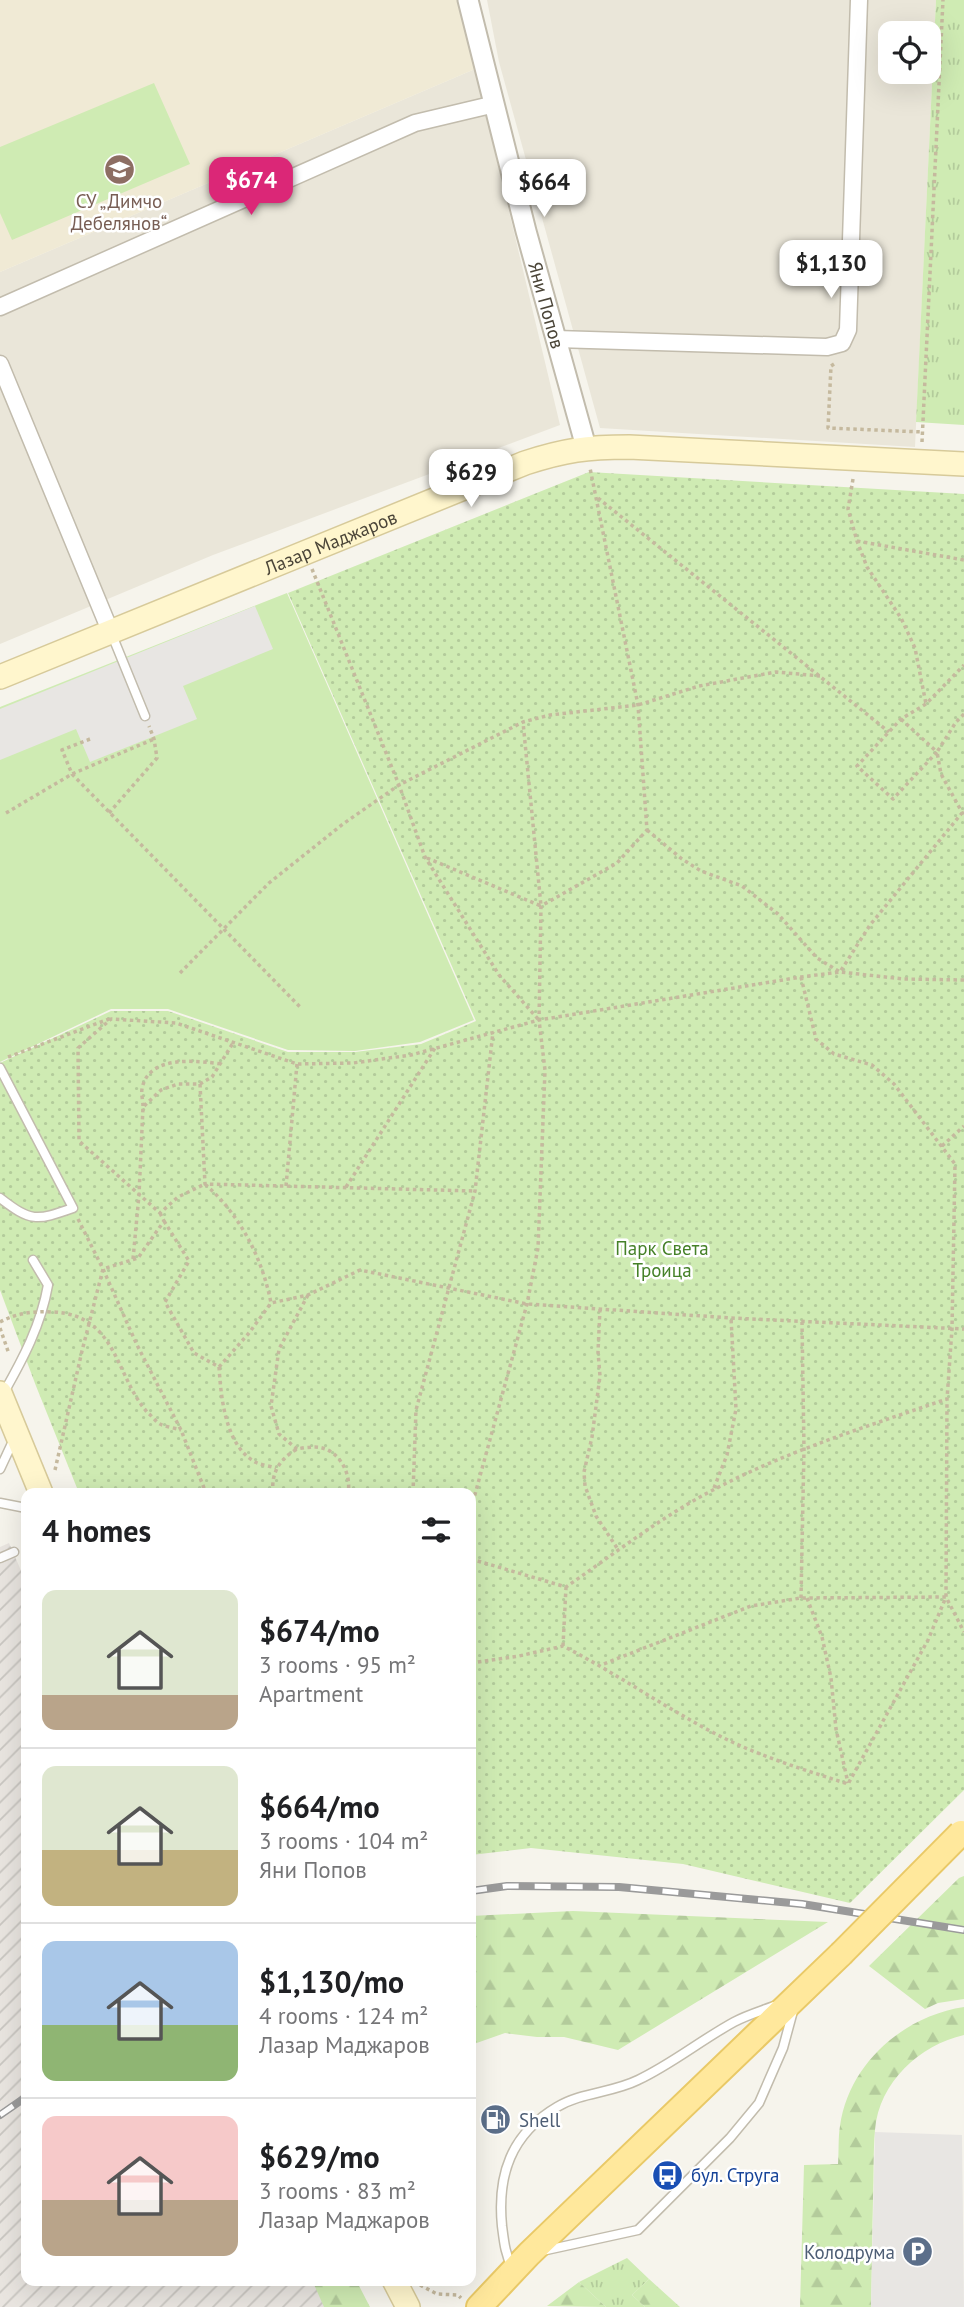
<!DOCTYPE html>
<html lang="en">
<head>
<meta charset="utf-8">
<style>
  :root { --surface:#fff; --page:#f6f6f6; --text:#202124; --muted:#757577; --line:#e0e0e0; --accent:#db2777 }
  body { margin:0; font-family:"PT Sans",sans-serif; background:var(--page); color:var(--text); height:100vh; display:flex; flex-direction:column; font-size:26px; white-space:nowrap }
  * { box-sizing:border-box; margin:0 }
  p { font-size:23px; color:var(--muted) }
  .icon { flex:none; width:38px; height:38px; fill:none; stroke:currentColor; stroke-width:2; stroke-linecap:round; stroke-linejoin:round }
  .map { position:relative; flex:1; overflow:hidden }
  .details { position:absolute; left:21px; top:1488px; width:455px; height:798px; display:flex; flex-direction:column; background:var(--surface); border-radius:14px; box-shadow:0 7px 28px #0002 }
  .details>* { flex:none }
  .tools { position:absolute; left:878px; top:21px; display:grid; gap:14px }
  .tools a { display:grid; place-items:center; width:63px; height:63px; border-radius:14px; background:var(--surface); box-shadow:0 7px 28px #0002; font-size:35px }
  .price { position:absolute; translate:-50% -60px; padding:0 16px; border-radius:14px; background:#fff; color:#222; font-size:23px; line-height:46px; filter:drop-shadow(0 2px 4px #0008) }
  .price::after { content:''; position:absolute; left:50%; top:42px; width:21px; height:16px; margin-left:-10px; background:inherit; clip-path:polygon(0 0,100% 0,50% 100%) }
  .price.selected { background:var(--accent); color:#fff }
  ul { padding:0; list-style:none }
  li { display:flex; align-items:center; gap:21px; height:175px; padding:0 21px }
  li+li { border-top:2px solid var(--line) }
  li span { display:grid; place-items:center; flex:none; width:196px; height:140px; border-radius:14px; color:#555 }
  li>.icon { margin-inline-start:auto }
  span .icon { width:84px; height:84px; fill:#fffc; stroke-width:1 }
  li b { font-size:30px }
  h2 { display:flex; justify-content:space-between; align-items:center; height:84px; padding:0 21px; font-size:30px }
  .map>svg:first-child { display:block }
  .residential { fill:#eae6d9; fill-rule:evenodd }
  .industrial { fill:url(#industrial-furrows) }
  .education { fill:#f0ead5 }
  .grass { fill:url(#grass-tufts) }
  .forest { fill:url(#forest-firs) }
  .park { fill:url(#park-dots) }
  .pitch { fill:#cfebb3 }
  .parking { fill:#e8e6e3 }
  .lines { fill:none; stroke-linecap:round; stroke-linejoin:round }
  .service-casing { stroke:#c2bcad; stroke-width:11 }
  .minor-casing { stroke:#c2bcad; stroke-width:19 }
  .tertiary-casing { stroke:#c2bcad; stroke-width:23 }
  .secondary-casing { stroke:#d7ca9a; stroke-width:26 }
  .primary-casing { stroke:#e9c967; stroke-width:28 }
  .path { stroke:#c5b99e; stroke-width:3.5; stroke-dasharray:3.5 3.5; stroke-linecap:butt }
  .service { stroke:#fff; stroke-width:8 }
  .minor { stroke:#fff; stroke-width:16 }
  .tertiary { stroke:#fff; stroke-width:19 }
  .secondary { stroke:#fff6cd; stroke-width:23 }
  .primary { stroke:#ffe89c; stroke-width:24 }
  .rail-casing { stroke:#9a9a9a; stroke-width:8 }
  .rail { stroke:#fff; stroke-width:5; stroke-dasharray:16; stroke-linecap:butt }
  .primary-bridge-casing { stroke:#e9c967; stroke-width:28; stroke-linecap:butt }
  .path-bridge { stroke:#c5b99e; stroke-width:3.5; stroke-dasharray:3.5 3.5; stroke-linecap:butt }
  .primary-bridge { stroke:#ffe89c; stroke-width:24 }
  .labels { text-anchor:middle; stroke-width:5; stroke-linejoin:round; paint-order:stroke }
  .education-label { font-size:19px; fill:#785e54; stroke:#fff }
  .street-label { font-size:19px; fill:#4b4538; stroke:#fff }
  .park-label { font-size:19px; fill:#458128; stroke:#fff }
  .service-label { font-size:19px; fill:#4e5e75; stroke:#fff; text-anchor:start }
  .transit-label { font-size:19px; fill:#164399; stroke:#fff; text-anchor:start }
</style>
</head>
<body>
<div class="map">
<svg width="964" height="2307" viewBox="0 0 964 2307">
  <defs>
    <pattern id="industrial-furrows" width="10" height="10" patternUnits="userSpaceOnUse" patternTransform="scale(1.75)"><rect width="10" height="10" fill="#e9e5e0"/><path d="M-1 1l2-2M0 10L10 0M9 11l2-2" fill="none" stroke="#c9c6c1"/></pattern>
    <pattern id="grass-tufts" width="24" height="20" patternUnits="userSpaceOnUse" patternTransform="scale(1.75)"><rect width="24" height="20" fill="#cfebb3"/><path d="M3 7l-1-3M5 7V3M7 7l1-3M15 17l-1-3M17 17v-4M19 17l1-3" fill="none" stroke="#b3cb9b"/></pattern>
    <pattern id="forest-firs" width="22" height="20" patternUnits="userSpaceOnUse" patternTransform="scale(1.75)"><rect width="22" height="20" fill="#cfebb3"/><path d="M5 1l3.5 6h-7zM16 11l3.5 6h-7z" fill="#b3cb9b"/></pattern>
    <pattern id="park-dots" width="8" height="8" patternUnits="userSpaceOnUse" patternTransform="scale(1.75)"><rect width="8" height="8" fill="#cfebb3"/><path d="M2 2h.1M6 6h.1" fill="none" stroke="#b3cb9b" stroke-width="1.8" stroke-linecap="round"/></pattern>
  </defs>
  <rect width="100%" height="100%" fill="#f6f4ec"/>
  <path class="residential" d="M487,0H936L915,447L600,428L499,62ZM891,33H929V72H891Z
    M475,69L560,425L213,555L0,644V272Z"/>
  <path class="industrial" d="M9,1543L26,1582V2280H353L366,2307H0V1547Z"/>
  <path class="education" d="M0,0H457L475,69L0,272Z"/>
  <path class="grass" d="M936,0H964V425L916,422Z
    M627,2258L649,2279L632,2295L645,2307H606L579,2282Z"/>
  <path class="forest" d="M964,1876V1999L938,2003L925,2009L869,1966L959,1878Z
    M573,1911L828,1922L618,2050L564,2037H537L505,2033L471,2045V1916Z
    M964,2007V2035C920,2045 879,2082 875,2130C873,2153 874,2177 873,2200C872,2235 872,2271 871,2307H800L804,2165L838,2164C839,2151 838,2138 840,2126C849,2063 904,2016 964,2007Z
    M649,2279L680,2307H645L632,2295Z
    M312,2280H356L370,2307H324Z
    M579,2282L606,2307L547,2306Z"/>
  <path class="park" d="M589,472L964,494V1790L850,1903L683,1864L531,1848L471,1855V1493H79L36,1386L0,1290V1063L111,1011H168L288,1052H355L421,1044L476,1021L288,593Z"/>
  <path class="pitch" d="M154,83L190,164L12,240L0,213V147Z
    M287,593L474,1020L420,1042L355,1051L288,1050L168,1009H111L0,1062V707Z"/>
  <path class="parking" d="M255,606L273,649L183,686L197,719L90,762L76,729L0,760V709Z
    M875,2132L962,2135L964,2307H871Z"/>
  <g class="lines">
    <defs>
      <path id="service" d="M112,635L145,716
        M0,1068L73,1208C36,1221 31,1222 0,1198
        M3,1394C23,1359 41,1325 48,1285L33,1260
        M0,1469L14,1439
        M0,1503L26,1508
        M0,1558L14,1552
        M542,2251L638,2230L730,2138L759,2103L783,2048L793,2011
        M512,2267C505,2254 504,2241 502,2226C497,2175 511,2134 557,2107C582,2092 612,2093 638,2080C672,2064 701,2040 734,2022C747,2015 761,2011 774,2006"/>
      <path id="minor" d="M0,307L415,123L495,104
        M556,339L827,347L842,343L848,330L859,0
        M0,364L111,633"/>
      <g id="tertiary">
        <path id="s1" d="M468,0L526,231L586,447"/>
      </g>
      <g id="secondary">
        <path id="s2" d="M0,677L525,463C565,450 587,447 629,447L964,464"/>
        <path d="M0,1393L41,1493"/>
        <path d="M394,2280L408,2307"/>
      </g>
      <path id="primary" d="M479,2307L529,2254L841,1954"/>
    </defs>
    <use href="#service" class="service-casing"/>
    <use href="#minor" class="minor-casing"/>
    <use href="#tertiary" class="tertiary-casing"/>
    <use href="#secondary" class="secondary-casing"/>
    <use href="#primary" class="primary-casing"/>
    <path class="path" d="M834,364L831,366L828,428L923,432
      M922,442L943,0
      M853,479L848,509L857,541L867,567L901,618L915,648L926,704
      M598,498L889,732
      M857,541L964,560
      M312,569L399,785L425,857L499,975L538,1019
      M964,714L956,722L937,752L941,774L964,816
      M901,719L937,752L893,799L857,766L901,719L926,704L964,665
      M90,739L62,750L72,774L301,1008
      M6,813L72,774L154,739
      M109,813L157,758L154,739L149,726
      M647,830L682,859L701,871L742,886L778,914L817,958L840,972L870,925L962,813
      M427,858L541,906L523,722
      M180,973L269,883L343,824L399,785L523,722L550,715L638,705L699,686L776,672L820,676
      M801,977L816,1039L834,1054L872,1065L894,1084L955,1164L952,1329L947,1399L946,1597L964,1632
      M964,980L904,979L840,972L801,977L539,1020L411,1055L353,1063L297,1064L176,1023L111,1019L78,1048L79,1141L160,1213L178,1197L205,1184C240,1215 262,1257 271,1303L308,1295L360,1270L527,1304L731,1318L964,1329
      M8,1057L109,1019
      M200,1084L205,1184L475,1191
      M143,1106C143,1101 141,1094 142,1089C148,1054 198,1061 222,1064
      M942,1146L964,1126
      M286,1186L297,1064
      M346,1187L435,1048
      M160,1213L164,1221L138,1258L103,1269L137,1345L181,1430L206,1493
      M164,1221L189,1261L165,1302L194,1353L219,1367L249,1333L271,1303
      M133,1259L139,1195L143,1107L161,1090L178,1084H200L212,1077L233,1043
      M308,1295L279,1349L271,1406L279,1434L297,1449C302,1448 309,1447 315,1447C337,1447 352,1472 348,1493
      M600,1309L598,1352L600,1376L592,1437L584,1472L585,1486L596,1516L619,1551
      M0,1328L9,1354
      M219,1367C221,1397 225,1445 255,1462C261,1465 270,1466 276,1468
      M55,1470L82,1351L103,1269L78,1219
      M714,1488L727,1455L736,1409L731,1318
      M273,1493C271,1472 280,1459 297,1449
      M413,1493L416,1410L475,1191L493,1032
      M471,1509L527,1304L538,1248L545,1070L539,1020L541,906L617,863L647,830L638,705L590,468
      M471,1559L566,1587C614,1554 661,1517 713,1490C787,1451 868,1426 947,1399
      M801,1598L804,1449L802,1322
      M807,1598L822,1637L831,1678L836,1729L848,1783
      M563,1646L566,1587
      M471,1663L519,1656L563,1646C614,1672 661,1705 712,1732C755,1755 802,1769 848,1784L928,1640L946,1597L801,1598L751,1606L601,1665
      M420,2285L437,2294L458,2295L461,2298"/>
    <use href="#service" class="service"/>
    <use href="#minor" class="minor"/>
    <use href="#tertiary" class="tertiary"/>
    <use href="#secondary" class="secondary"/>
    <use href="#primary" class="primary"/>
    <defs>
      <path id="rail" d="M471,1891L507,1886L619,1887L802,1904L964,1930
        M0,2115L26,2097"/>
    </defs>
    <use href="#rail" class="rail-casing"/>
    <use href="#rail" class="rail"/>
    <defs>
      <path id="primary-bridge" d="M841,1954L961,1833"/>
    </defs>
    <use href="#primary-bridge" class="primary-bridge-casing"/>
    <path class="path-bridge" d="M0,1322C17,1313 33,1311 53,1312C118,1315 115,1377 148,1413C152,1416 156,1422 160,1424C166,1427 175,1428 181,1430"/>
    <use href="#primary-bridge" class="primary-bridge"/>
  </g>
  <defs>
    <symbol id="school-disc" viewBox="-11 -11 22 22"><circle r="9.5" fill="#8d6e63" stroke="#fff"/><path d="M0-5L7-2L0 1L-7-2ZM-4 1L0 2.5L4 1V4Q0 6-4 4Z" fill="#fff"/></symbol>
    <symbol id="fuel-disc" viewBox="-11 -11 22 22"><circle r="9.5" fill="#5c6f8a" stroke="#fff"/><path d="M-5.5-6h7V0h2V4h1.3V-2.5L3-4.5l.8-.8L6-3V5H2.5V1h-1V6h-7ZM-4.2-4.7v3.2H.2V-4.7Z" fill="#fff"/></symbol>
    <symbol id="bus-disc" viewBox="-11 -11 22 22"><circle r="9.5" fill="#1a4fb4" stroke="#fff"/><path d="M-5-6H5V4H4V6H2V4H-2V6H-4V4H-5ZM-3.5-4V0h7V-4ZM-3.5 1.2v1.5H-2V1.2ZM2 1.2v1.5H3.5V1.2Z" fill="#fff"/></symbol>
    <symbol id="parking-disc" viewBox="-11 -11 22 22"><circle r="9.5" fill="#5c6f8a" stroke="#fff"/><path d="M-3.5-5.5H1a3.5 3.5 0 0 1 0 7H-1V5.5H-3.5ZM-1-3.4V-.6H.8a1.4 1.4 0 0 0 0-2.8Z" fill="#fff"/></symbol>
  </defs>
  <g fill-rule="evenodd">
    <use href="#school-disc" x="102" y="152" width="35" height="35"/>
    <use href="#fuel-disc" x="478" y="2102" width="35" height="35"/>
    <use href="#bus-disc" x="650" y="2158" width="35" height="35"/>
    <use href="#parking-disc" x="900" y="2234" width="35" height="35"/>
  </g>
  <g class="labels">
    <g class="education-label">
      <text x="119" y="208">СУ „Димчо<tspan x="119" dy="22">Дебелянов“</tspan></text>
    </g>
    <g class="street-label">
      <text dy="7" stroke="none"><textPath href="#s1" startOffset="315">Яни Попов</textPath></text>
      <text dy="7" stroke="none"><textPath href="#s2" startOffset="357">Лазар Маджаров</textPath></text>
    </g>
    <g class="park-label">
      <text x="662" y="1255">Парк Света<tspan x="662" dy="22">Троица</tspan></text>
    </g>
    <g class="service-label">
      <text x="519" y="2127">Shell</text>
      <text x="895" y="2259" text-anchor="end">Колодрума</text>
    </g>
    <g class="transit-label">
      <text x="691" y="2182">бул. Струга</text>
    </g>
  </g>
</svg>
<div class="tools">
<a><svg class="icon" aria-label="locate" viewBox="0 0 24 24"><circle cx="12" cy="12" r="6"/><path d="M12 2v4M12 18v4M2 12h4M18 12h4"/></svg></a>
</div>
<b class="price selected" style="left:251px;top:217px">$674</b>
<b class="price" style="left:544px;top:219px">$664</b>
<b class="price" style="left:831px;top:300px">$1,130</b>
<b class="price" style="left:471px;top:509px">$629</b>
<section class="details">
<h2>4 homes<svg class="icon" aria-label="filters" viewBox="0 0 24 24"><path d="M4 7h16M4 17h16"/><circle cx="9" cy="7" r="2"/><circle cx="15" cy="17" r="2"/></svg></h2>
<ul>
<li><span style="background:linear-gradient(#dfe7d0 75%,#b9a48a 0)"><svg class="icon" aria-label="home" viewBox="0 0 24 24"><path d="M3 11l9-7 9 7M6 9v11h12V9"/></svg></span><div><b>$674/mo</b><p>3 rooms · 95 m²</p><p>Apartment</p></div></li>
<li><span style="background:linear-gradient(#dfe7d0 60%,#c2b280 0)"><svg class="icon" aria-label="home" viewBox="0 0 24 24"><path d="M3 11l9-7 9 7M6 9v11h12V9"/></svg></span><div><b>$664/mo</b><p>3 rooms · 104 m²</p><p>Яни Попов</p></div></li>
<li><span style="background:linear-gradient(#a9c7e8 60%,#8fb573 0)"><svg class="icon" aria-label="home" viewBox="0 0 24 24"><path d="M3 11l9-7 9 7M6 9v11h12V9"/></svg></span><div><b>$1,130/mo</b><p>4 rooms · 124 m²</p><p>Лазар Маджаров</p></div></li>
<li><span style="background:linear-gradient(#f6c9c9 60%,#b9a48a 0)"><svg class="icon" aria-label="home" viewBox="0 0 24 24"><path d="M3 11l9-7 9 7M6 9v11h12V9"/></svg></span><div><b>$629/mo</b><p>3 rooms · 83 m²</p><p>Лазар Маджаров</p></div></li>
</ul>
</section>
</div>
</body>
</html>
